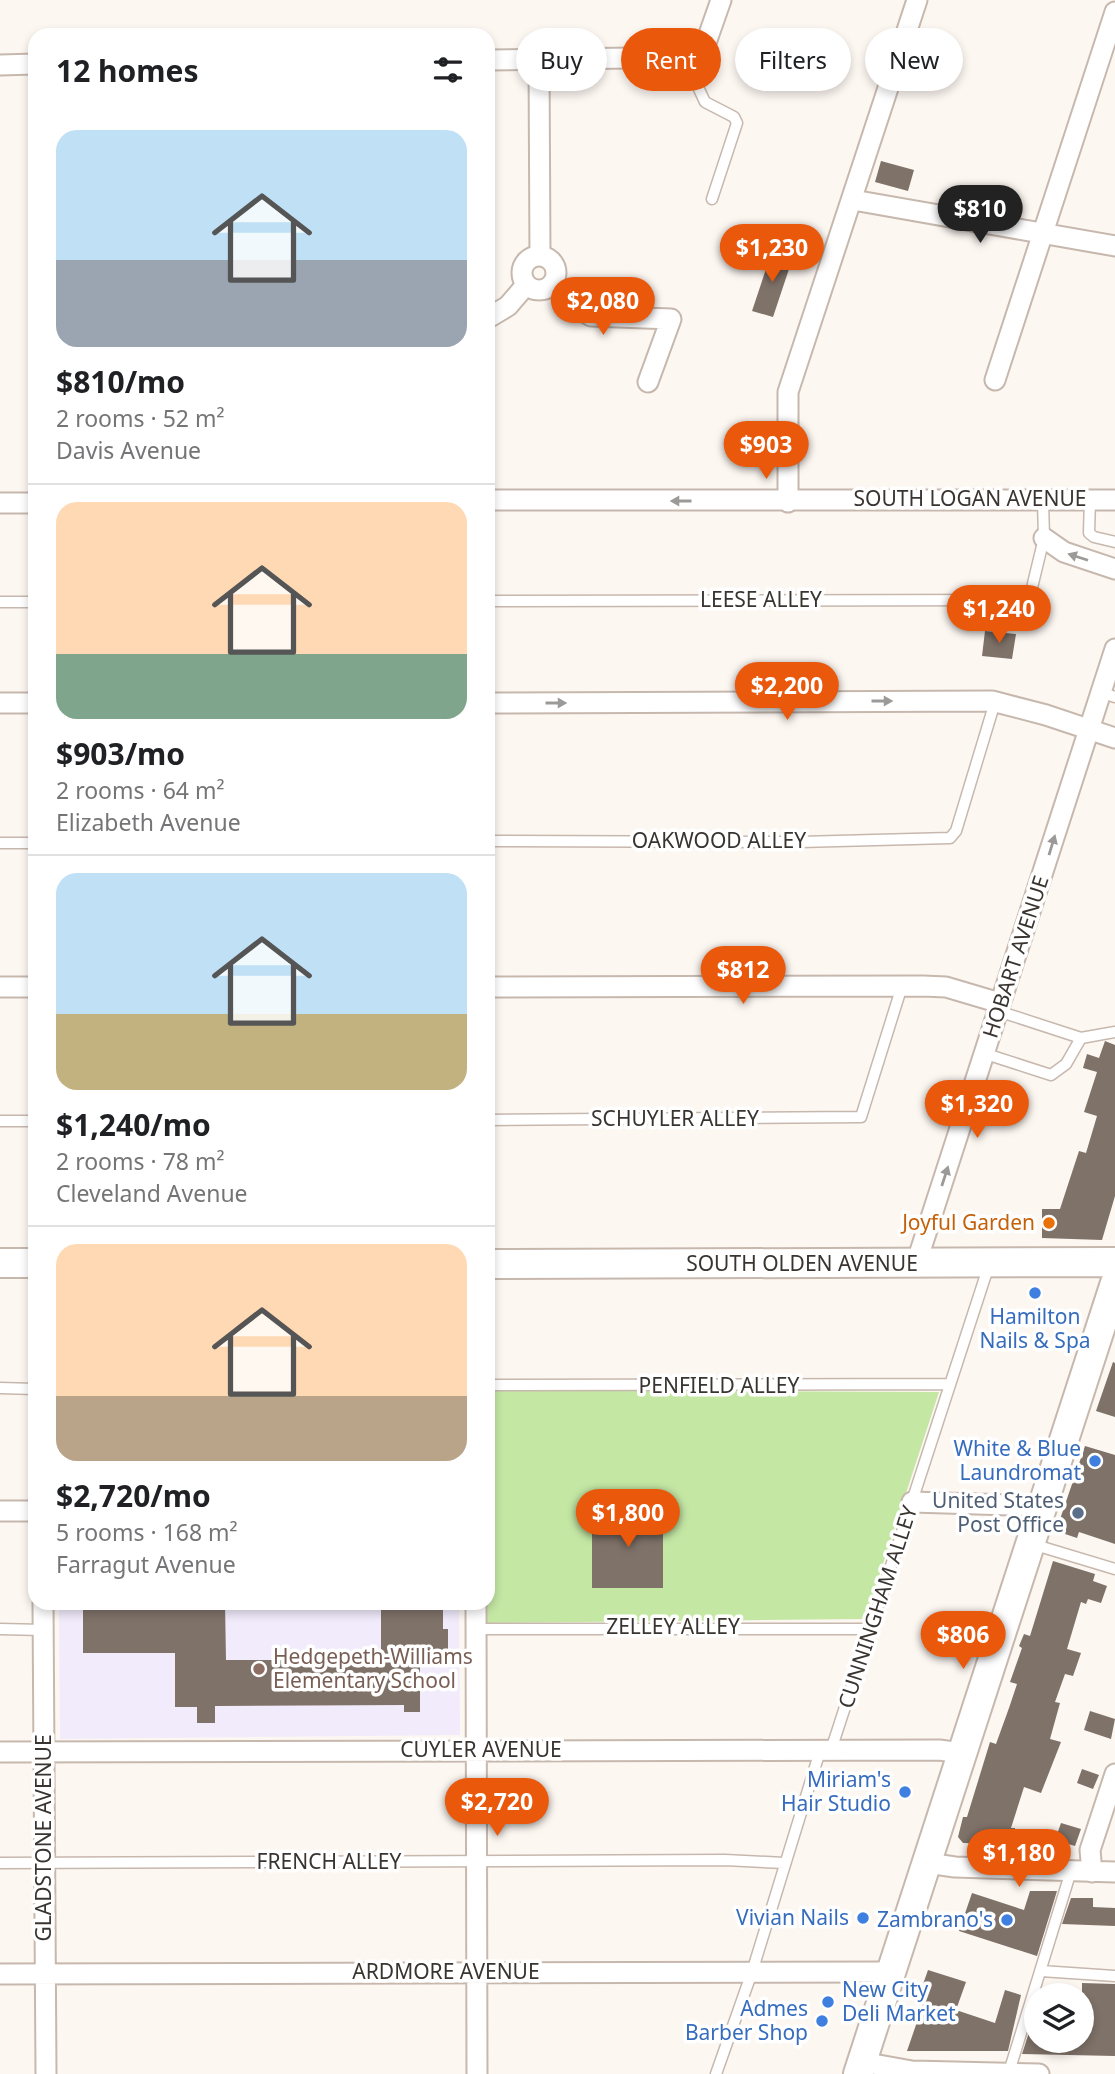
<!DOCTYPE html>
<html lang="en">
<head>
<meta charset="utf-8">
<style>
  :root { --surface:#fff; --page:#f2f2f2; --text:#202124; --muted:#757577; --line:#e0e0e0; --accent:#ea580c }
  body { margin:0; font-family:"Noto Sans",sans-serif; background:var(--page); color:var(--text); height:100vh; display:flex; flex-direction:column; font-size:26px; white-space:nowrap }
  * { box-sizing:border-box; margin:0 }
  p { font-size:23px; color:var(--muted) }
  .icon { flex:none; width:38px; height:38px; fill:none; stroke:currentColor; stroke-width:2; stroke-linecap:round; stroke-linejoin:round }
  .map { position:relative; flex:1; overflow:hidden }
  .sheet { position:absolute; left:28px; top:28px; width:467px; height:1582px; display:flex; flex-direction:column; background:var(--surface); border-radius:21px; box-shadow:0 4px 10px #0003 }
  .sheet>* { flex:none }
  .top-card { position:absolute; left:516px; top:28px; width:494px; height:63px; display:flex; gap:14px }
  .buttons { position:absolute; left:1024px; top:1983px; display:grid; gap:14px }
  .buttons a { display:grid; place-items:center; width:70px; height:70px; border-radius:50%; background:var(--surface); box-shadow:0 4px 10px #0003; font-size:35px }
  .price { position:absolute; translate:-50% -60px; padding:0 16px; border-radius:24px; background:var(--accent); color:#fff; font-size:23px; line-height:46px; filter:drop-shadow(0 2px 4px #0008) }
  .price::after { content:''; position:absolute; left:50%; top:42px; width:21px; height:16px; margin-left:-10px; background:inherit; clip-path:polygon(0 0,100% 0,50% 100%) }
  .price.active { background:#222; color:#fff }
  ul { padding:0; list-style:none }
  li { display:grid; align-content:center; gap:14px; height:371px; padding:0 28px }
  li+li { border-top:2px solid var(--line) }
  li span { display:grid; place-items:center; height:217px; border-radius:21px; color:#555 }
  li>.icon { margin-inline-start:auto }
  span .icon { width:126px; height:126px; fill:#fffc; stroke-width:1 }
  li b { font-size:30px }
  h2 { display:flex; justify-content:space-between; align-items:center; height:84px; padding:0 28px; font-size:30px }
  .tag { padding:0 24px; border-radius:32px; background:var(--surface); box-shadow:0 4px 10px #0003; font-size:24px; line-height:63px }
  .tag.active { background:var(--accent); color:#fff }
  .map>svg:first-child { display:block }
  .education { fill:#f1ebfc }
  .green { fill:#c4e7a4 }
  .building { fill:#7f7269 }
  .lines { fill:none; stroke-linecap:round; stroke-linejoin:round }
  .lane-casing { stroke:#c7b8ae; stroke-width:13 }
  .street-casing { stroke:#c7b8ae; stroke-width:23 }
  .secondary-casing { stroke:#c7b8ae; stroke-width:32 }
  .lane { stroke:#fff; stroke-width:10 }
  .street { stroke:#fff; stroke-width:19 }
  .secondary { stroke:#fff; stroke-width:28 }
  .oneway { fill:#9c9a98 }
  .food-dot { fill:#e8710a; stroke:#fff; stroke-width:2.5 }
  .shop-dot { fill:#3f7fe0; stroke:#fff; stroke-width:2.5 }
  .service-dot { fill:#5c6f8a; stroke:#fff; stroke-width:2.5 }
  .education-dot { fill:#8d6e63; stroke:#fff; stroke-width:2.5 }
  .labels { text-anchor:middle; stroke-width:7; stroke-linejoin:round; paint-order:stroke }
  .street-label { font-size:21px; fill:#393430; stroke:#fff }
  .food-label { font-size:21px; fill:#c56008; stroke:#fff; text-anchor:end }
  .shop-label { font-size:21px; fill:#366cbe; stroke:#fff; text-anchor:end }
  .service-label { font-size:21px; fill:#4e5e75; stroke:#fff; text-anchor:end }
  .education-label { font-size:21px; fill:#785e54; stroke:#fff; text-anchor:start }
</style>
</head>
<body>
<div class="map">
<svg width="1115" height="2074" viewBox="0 0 1115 2074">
  <rect width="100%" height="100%" fill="#fdf7f2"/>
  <path class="education" d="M59,1603H459L460,1735L60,1739Z"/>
  <path class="green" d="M488,1390L939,1392L865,1619L487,1623Z"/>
  <path class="building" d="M881,161L914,170L908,191L875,182Z
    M772,251L793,257L773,317L752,311Z
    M985,631L1016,634L1012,659L982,656Z
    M1105,1041L1115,1045V1196L1102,1240L1042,1238V1209H1060L1079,1151L1086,1153L1097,1116L1084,1112L1097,1072L1083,1068L1087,1054L1099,1058Z
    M1113,1362L1115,1363V1417L1096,1411Z
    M1085,1446L1115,1455V1544L1079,1532L1077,1538L1056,1531Z
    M592,1510H663V1588H592Z
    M1053,1561L1095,1574L1093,1581L1107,1586L1101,1603L1088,1599L1086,1604L1081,1602L1067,1649L1081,1653L1073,1676L1065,1674L1055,1702L1060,1703L1050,1739L1061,1742L1041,1793L1024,1787L1011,1828H1015L1014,1844L963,1843L958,1837L963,1817H967L990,1742L996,1744L1009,1708L1017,1684L1010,1682L1022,1648L1019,1646L1024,1634L1030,1636Z
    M83,1603H225L226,1660H297L298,1656L381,1659V1603H443V1629H448V1654L420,1659V1712H404V1705L215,1706V1723H197V1707H175V1653H83Z
    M1090,1711L1115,1719L1111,1739L1084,1730Z
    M1082,1769L1099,1775L1093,1789L1077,1783Z
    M1061,1823L1081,1829L1075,1846L1055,1840Z
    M1030,1891H1057L1037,1956L959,1931L972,1893L1024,1910Z
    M1071,1898H1093V1907L1115,1908V1926L1062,1924Z
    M928,1970L966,1982L956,2010L995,2023L1005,1990L1021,1995L1008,2051H907L927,1993L921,1990Z
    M1082,1983L1115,1984V2056L1022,2054L1033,2020H1036V2040H1082Z"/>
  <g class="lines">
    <defs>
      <path id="lane" d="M684,57L705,102L734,117L737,123L712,199
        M1090,499L1089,533L1094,537L1115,542
        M488,601L1029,600L1044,538L1043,500
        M0,602H35
        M1100,692L1115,697
        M488,841L800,842L950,838L956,831L995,702
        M0,843H35
        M998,1011L1081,1038L1115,1032
        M986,1054L1051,1075L1066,1064L1081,1038
        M488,1120L861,1117L902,986
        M0,1121H35
        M488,1385L950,1384
        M0,1388L35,1389
        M1032,1544L1115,1569
        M0,1629L43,1630
        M476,1629H870
        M831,1750L989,1265
        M0,1863L725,1860L784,1863
        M1041,1971L1115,1976
        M1009,2072L1071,1871
        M716,2074L752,1972L820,1751"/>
      <path id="street" d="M539,59L540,256
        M488,60L701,57L721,0
        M0,65L35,64
        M853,200L1115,246
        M522 273a17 17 0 1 1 34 0a17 17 0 1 1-34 0Z
        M553,285L571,304L591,316L671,319L648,382
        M488,318L508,306L526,285
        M995,380L1115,12
        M488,500H1115
        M788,502V392L917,0
        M0,503H35
        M1044,538L1064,552L1115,569
        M0,703H35
        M488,703L992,701L1046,715L1115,738
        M0,987H35
        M488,987L923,986L946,987L1000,1003
        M916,1264L1115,649
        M912,1502L1041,1506
        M0,1511H35
        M43,1603L46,2074
        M476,1603L477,2074
        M0,1752L939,1750L962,1753
        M927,1863L955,1867L1115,1872
        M1092,1872L1090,1850L1115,1774
        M0,1974L892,1972
        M862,2062L912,2071L1039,2074"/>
      <path id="secondary" d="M0,1263H35
        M488,1264L1115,1262
        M858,2074L1115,1283"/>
    </defs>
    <use href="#lane" class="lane-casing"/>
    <use href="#street" class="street-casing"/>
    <use href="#secondary" class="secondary-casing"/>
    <use href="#lane" class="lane"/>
    <use href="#street" class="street"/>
    <use href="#secondary" class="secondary"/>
  </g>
  <defs><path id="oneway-solid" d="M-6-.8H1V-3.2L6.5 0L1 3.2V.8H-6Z" transform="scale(1.75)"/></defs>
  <g class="oneway">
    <use href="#oneway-solid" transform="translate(681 501) rotate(-180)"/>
    <use href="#oneway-solid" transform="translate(1078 557) rotate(-162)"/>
    <use href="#oneway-solid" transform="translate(882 701)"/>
    <use href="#oneway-solid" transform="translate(556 703)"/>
    <use href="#oneway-solid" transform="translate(1052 845) rotate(-73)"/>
    <use href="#oneway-solid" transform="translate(945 1176) rotate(-72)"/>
  </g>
  <circle class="food-dot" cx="1049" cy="1223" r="7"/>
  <g class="shop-dot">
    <circle cx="1035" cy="1293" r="7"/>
    <circle cx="1095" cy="1461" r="7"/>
    <circle cx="905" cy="1792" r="7"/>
    <circle cx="863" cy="1918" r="7"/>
    <circle cx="1007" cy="1920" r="7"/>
    <circle cx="828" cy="2002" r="7"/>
    <circle cx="822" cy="2021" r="7"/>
  </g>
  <circle class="service-dot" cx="1078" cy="1513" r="7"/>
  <circle class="education-dot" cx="259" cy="1669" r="7"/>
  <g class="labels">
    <g class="street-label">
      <text x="970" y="506">SOUTH LOGAN AVENUE</text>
      <text x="761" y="607">LEESE ALLEY</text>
      <text x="719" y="848">OAKWOOD ALLEY</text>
      <text transform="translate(1016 957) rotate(-72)" y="7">HOBART AVENUE</text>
      <text x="675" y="1126">SCHUYLER ALLEY</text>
      <text x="802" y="1271">SOUTH OLDEN AVENUE</text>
      <text x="719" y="1393">PENFIELD ALLEY</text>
      <text transform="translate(878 1607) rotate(-72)" y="7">CUNNINGHAM ALLEY</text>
      <text x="673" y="1634">ZELLEY ALLEY</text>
      <text x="481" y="1757">CUYLER AVENUE</text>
      <text transform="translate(44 1838) rotate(-90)" y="7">GLADSTONE AVENUE</text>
      <text x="329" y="1869">FRENCH ALLEY</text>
      <text x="446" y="1979">ARDMORE AVENUE</text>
    </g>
    <g class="food-label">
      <text x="1035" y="1230">Joyful Garden</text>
    </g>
    <g class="shop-label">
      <text x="1035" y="1324" text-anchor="middle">Hamilton<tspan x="1035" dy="24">Nails &amp; Spa</tspan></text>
      <text x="1081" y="1456">White &amp; Blue<tspan x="1081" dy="24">Laundromat</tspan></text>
      <text x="891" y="1787">Miriam's<tspan x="891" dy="24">Hair Studio</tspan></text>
      <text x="849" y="1925">Vivian Nails</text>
      <text x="993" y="1927">Zambrano's</text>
      <text x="842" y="1997" text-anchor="start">New City<tspan x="842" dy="24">Deli Market</tspan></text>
      <text x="808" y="2016">Admes<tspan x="808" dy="24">Barber Shop</tspan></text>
    </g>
    <g class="service-label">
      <text x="1064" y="1508">United States<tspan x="1064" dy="24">Post Office</tspan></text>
    </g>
    <g class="education-label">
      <text x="273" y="1664">Hedgepeth-Williams<tspan x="273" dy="24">Elementary School</tspan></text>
    </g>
  </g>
</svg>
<div class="buttons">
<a><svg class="icon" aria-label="layers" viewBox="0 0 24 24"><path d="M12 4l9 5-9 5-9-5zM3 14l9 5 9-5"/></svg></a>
</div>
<b class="price active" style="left:980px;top:245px">$810</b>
<b class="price" style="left:772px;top:284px">$1,230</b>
<b class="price" style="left:603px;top:337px">$2,080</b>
<b class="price" style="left:766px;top:481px">$903</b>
<b class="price" style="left:999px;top:645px">$1,240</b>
<b class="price" style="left:787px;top:722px">$2,200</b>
<b class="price" style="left:743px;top:1006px">$812</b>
<b class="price" style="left:977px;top:1140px">$1,320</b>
<b class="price" style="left:628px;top:1549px">$1,800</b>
<b class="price" style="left:963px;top:1671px">$806</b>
<b class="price" style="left:497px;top:1838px">$2,720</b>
<b class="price" style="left:1019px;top:1889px">$1,180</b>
<div class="top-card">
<a class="tag">Buy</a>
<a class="tag active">Rent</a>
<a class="tag">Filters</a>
<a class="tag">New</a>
</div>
<section class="sheet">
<h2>12 homes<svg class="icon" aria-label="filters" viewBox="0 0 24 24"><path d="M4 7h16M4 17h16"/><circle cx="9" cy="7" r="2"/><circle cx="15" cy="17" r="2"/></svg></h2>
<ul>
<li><span style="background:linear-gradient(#bfe0f5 60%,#9aa5b1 0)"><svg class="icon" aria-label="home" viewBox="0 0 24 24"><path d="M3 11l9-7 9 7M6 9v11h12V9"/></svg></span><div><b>$810/mo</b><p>2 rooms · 52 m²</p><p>Davis Avenue</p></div></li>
<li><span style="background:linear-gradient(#ffd9b3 70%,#7fa58c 0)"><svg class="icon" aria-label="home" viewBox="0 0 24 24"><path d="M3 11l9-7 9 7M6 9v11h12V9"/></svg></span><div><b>$903/mo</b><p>2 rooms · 64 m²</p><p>Elizabeth Avenue</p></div></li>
<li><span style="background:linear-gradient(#bfe0f5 65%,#c2b280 0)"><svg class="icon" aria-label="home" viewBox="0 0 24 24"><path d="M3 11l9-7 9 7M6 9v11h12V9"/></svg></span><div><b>$1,240/mo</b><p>2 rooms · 78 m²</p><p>Cleveland Avenue</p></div></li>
<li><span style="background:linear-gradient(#ffd9b3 70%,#b9a48a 0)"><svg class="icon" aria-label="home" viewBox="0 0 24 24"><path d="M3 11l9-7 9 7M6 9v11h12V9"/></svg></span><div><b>$2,720/mo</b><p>5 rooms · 168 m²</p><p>Farragut Avenue</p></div></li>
</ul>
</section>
</div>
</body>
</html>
